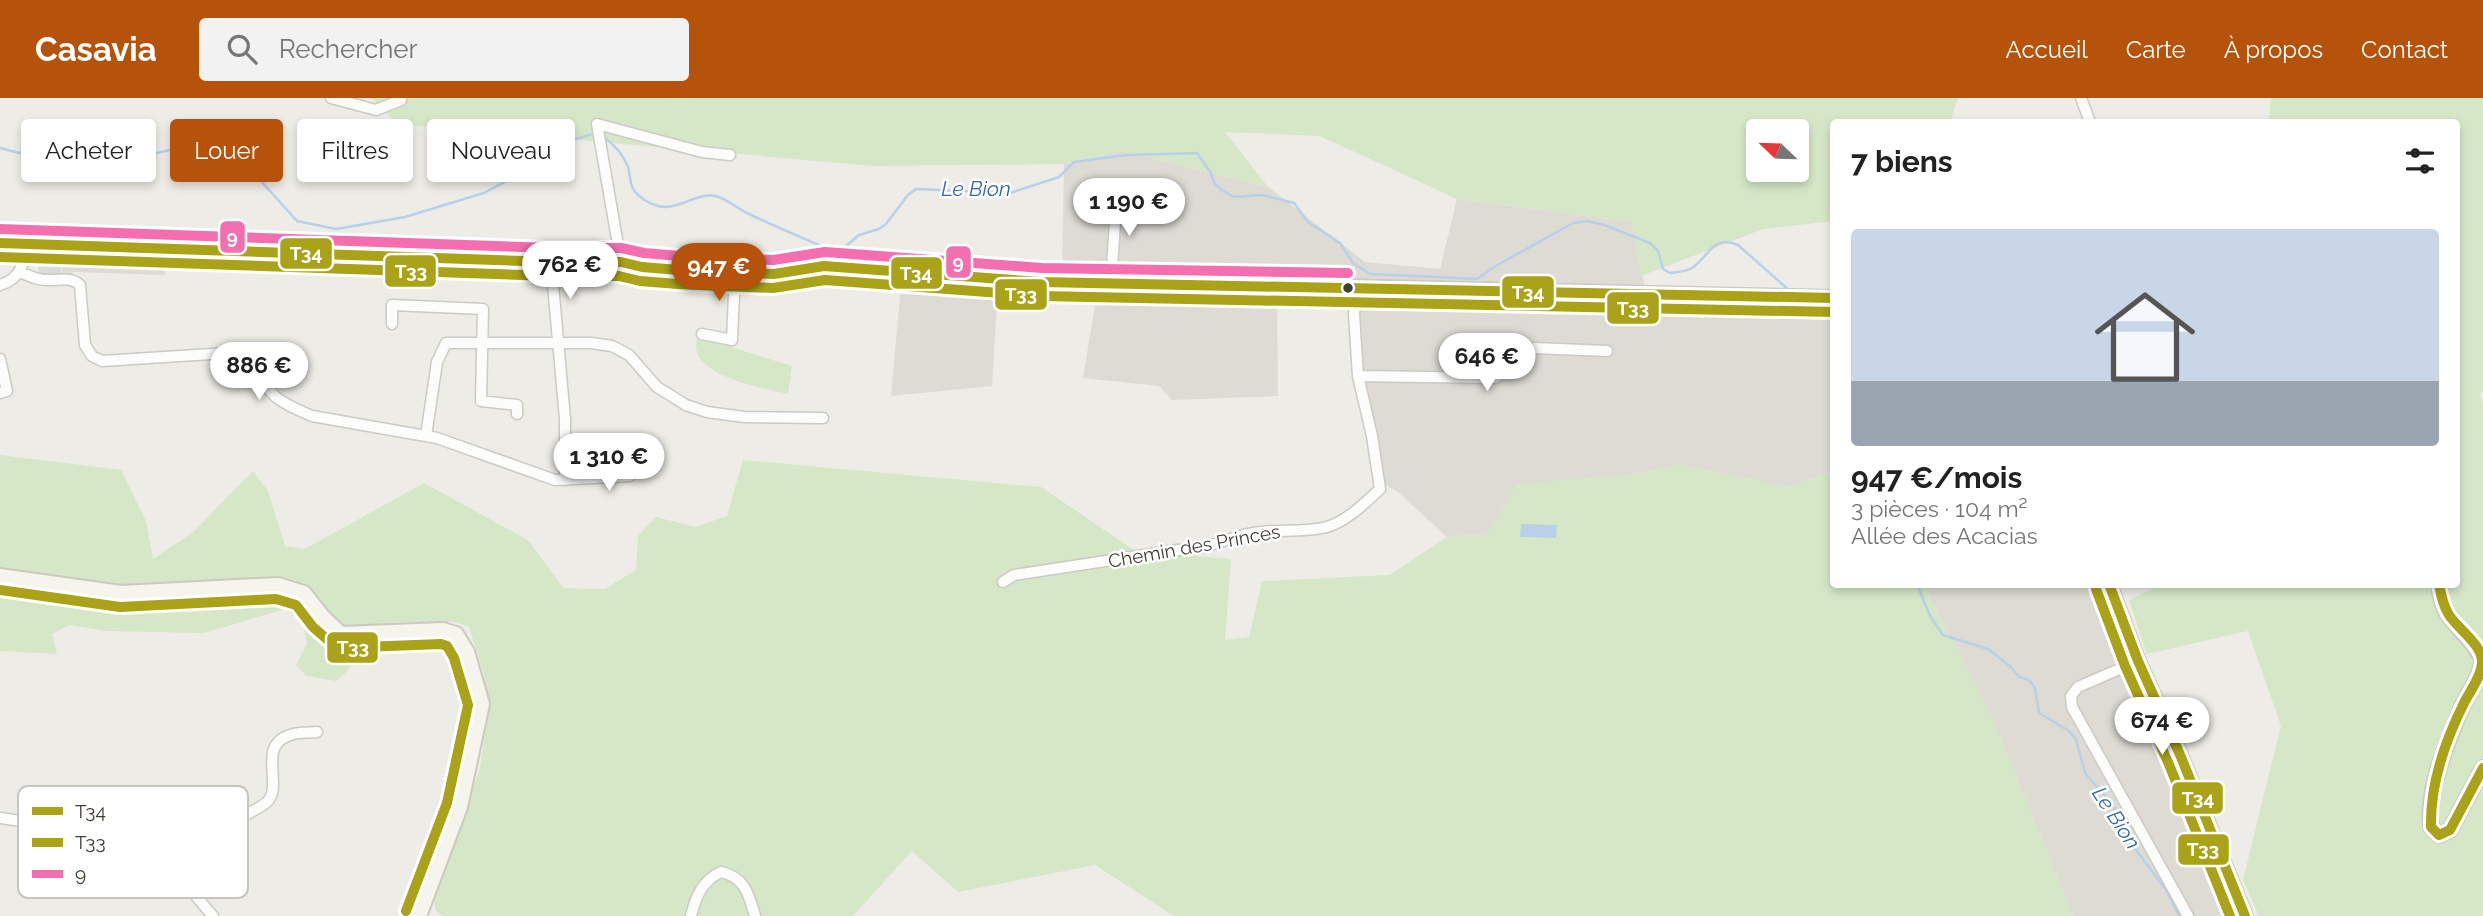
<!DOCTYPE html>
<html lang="fr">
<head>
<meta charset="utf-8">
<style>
  :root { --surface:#fff; --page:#f2f2f2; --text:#222; --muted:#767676; --accent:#b45309 }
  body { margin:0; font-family:Raleway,sans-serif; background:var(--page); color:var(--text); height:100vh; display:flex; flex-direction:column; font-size:26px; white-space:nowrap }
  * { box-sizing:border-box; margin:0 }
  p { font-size:23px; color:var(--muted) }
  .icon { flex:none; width:38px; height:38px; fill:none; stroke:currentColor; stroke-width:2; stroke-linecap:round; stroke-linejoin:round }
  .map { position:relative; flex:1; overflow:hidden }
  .details { position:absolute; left:1830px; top:21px; width:630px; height:469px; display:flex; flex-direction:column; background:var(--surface); border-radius:7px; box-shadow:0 4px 10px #0003 }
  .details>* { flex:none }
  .banner { position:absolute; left:21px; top:21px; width:665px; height:63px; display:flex; gap:14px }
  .needle { width:46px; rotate:293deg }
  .controls { position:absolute; left:1746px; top:21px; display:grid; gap:14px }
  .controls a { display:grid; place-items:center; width:63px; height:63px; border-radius:7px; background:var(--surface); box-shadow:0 4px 10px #0003; font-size:35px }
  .price { position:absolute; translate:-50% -60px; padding:0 16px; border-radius:24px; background:#fff; color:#222; font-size:23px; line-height:46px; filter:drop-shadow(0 2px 4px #0008) }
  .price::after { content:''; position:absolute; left:50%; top:42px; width:21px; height:16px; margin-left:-10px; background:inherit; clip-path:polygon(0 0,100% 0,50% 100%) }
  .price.on { background:var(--accent); color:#fff }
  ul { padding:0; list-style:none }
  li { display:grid; align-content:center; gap:14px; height:371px; padding:0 21px }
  li span { display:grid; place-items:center; height:217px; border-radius:7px; color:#555 }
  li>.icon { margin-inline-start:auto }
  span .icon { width:126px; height:126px; fill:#fffc; stroke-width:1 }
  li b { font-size:30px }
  h2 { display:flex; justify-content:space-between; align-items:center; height:84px; padding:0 21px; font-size:30px }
  .tag { padding:0 24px; border-radius:7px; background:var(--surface); box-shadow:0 4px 10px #0003; font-size:24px; line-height:63px }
  .tag.on { background:var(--accent); color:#fff }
  header { display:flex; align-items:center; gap:42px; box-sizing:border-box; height:98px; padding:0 35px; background:var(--accent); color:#fff }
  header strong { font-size:33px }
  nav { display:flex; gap:38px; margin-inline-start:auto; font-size:24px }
  .search { width:490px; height:63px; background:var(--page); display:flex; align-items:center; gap:18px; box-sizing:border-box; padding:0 24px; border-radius:7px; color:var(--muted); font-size:26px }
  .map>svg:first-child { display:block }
  .industrial { fill:#dddbd4 }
  .green { fill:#d6e7c7; fill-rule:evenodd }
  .parking { fill:#dcdbd6 }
  .water { fill:#b8d0ea }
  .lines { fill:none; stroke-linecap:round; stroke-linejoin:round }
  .stream { stroke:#b8d0ea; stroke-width:2.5 }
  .street-casing { stroke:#cbcac4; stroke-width:13 }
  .secondary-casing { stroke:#cccabe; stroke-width:18 }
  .street { stroke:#fcfcfb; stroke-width:10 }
  .secondary { stroke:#f5f4ed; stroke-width:14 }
  .bus-1-casing { stroke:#fff; stroke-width:16 }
  .bus-2-casing { stroke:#fff; stroke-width:16 }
  .bus-3-casing { stroke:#fff; stroke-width:16 }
  .bus-1 { stroke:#aaa218; stroke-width:10 }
  .bus-2 { stroke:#aaa218; stroke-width:10 }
  .bus-3 { stroke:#f36fb0; stroke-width:10 }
  .bus-dot { fill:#423e34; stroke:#fff; stroke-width:2.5 }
  .labels { text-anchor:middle; stroke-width:5; stroke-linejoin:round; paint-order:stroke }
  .street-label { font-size:19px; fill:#423e34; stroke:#fff }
  .water-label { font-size:21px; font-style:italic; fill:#3468a7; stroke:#fff }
  .key { fill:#fff; stroke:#c6c5c2; stroke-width:2 }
  .key-label { font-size:19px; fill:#423e34 }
  .line-badge { stroke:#fff; stroke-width:2.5 }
  .badge-label { font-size:19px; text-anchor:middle; font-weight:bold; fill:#fff }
</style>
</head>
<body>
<header>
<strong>Casavia</strong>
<div class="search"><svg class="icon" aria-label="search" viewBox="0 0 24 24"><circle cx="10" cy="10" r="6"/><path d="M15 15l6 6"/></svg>Rechercher</div>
<nav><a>Accueil</a><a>Carte</a><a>À propos</a><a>Contact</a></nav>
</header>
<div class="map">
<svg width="2483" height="818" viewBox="0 0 2483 818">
  <rect width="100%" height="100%" fill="#edece6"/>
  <path class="industrial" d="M1122,53L1268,89L1365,164L1440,171L1457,101L1631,124L1645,190L1834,206V374L1788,389L1680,367L1627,377L1488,435L1447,439L1398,394L1380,384L1357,288L1347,198L1277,201L1278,298L1172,302L1159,288L1083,280L1097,195L998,188L992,288L891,298L903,166L1062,174L1064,66Z
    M1924,487H2104L2241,818H2073L1994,624Z"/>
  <path class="green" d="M371,0H1958L1950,24H1834V123L1763,131L1641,178L1631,124L1457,101L1320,38L1225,34L1268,89L1122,53L1064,66L873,68L398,26ZM1759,33H1797V72H1759Z
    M2271,0H2483V294L2480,295L2483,310V818H2259L2243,782L2281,628L2248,533L2147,556L2129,502L2163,486H2457V24H2269Z
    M698,238L734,245V250L792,268L788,296C764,290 682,277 698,238Z
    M0,357L121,372L146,423L153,461L193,434L253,373L268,393L285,448L305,451L424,385L528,442L563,490L605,491L636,472L638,438L656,419L695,429L727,418L743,362L1041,389L1134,452L1231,461L1225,542L1249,539L1262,483L1390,477L1447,439L1488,435L1517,386L1627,377L1680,367L1788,389L1834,374V486L1924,487L1994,624L2073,818H1174L1095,767L958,794L912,753L853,818H443L436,813L434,804L457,727L479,675L488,617L484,578L469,529L452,523L432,529L404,524L369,527C363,554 358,565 336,583L307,578L296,567L307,546L303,525L285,511L204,535L107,533L69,527L52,536L57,556L0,553Z"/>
  <path class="parking" d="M62,157H164L165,177L76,174H73V178L62,177Z
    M46,159H61V176H38L39,163H45Z
    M1388,364L1422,367L1417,404L1395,390L1387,380Z"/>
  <path class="water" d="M1521,426L1557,427L1556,440L1520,439Z"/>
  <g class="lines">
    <path class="stream" d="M605,40C616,48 623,56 628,69C631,80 629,90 639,98C673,125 689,93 716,98C727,101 738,111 749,116C778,130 808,142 838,155L859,137L879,131L886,126L908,97L916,91L1010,95L1059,79L1074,64L1127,57L1197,55L1211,75L1214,85L1223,93L1234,99L1262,97L1294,105L1308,124L1340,145L1353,165L1370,176L1477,181L1494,169L1573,125L1587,123L1604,127L1650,145L1658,153L1663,171L1670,175C1677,174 1686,174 1692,170C1710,158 1712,136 1738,147L1790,193
      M0,50L19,55L84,42L144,58L222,40L297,123L336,131L405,119L484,95L517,77L540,52L592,36
      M1802,206L1809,213H1834
      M1917,486L1930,518L1943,537L1988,551L2011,569L2019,579L2029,582L2035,590L2039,615L2069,633L2076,641L2085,675L2112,706L2117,717L2119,729L2166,792L2179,818"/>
    <defs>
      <path id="street" d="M331,0L376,12L401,2
        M2081,0L2090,24
        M551,164L565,321V382
        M621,164L597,26L702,54L730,57
        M20,174C29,178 37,182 47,182C59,183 71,178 80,187L85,247L92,258L102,263L227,255C249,260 261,286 277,300C288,308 300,313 312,318L437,340L555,382L630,378
        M1111,184L1117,95
        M0,187C20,181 25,166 25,147
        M392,226V207L483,211L481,303L517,307V316
        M702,236L732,242L735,175
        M0,261L7,293L0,295
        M1358,278L1495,280L1534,250L1607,253
        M426,338L437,264L446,245H591L612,248L629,257L657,289L686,307L707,314L744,319L823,320
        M1003,484L1014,477L1177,452C1204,452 1215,445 1240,438C1268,429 1299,436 1327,429C1347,423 1365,405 1380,391L1372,338L1358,278L1354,216L1357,189
        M2138,563L2078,589L2071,598L2072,609L2188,818
        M0,720C42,726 117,736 152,756C176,770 195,798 213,818
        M165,766C179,756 194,744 209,735C223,727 257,713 267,704C284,688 256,648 290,637C298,634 309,635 317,634
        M691,818C696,798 702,783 721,774C745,779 749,797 755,818"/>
      <path id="secondary" d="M0,145L551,164H621L642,169L679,172L774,176L824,168L839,169L1041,184H1111L1834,200
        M0,478L121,495L278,487L304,495L323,519L341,536L443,532L456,536L467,554L482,606L460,709L419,818
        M2109,486L2138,563L2181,659L2245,818
        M2439,486C2440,495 2442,505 2446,513C2453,528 2483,550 2482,565C2480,581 2468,594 2462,609C2447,645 2427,689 2431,729L2439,737L2450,732L2483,670"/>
    </defs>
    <use href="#street" class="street-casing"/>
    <use href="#secondary" class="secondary-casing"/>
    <use href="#street" class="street"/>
    <use href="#secondary" class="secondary"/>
    <defs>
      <path id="bus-1" d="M0,145L551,164H621L642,169L679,172L774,176L824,168L1041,184L1834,200
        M2109,486L2138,563L2181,659L2245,818
        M2439,486C2441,497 2443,508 2449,517C2458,531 2483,547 2482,565C2481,579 2470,593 2464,605C2445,643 2430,686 2431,729L2439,737L2450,732L2483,670"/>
      <path id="bus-2" d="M0,159L551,178H619L640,183L678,186L773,190L825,182L1041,198L1834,214
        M2096,491L2125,568L2168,664L2230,818
        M0,492L120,509L276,501L296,507L313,529L337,550L441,546L447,548L454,560L468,607L447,705L406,813"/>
      <path id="bus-3" d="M0,131L551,150H621L644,155L680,158L773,162L825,154L1042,170L1348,175"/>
    </defs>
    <use href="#bus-1" class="bus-1-casing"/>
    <use href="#bus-2" class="bus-2-casing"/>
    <use href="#bus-3" class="bus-3-casing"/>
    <use href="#bus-1" class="bus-1"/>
    <use href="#bus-2" class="bus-2"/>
    <use href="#bus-3" class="bus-3"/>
  </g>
  <circle class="bus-dot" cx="1348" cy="190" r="6"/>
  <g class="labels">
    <g class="street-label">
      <text transform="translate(1194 448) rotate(-10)" y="7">Chemin des Princes</text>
    </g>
    <g class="water-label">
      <text x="976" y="98">Le Bion</text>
      <text transform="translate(2116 720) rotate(57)" y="7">Le Bion</text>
    </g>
  </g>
  <rect x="18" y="688" width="230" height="112" rx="10" class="key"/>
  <rect x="32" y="709" width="31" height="8" fill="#aaa218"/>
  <rect x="32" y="740" width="31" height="9" fill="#aaa218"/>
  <rect x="32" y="772" width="31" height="8" fill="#f36fb0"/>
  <g class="key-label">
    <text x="75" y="720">T34</text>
    <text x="75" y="751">T33</text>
    <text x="75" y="783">9</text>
  </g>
  <g class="line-badge">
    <rect x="219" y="122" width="27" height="34" rx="7" fill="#f36fb0"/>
    <rect x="279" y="139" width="54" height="33" rx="7" fill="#aaa218"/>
    <rect x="945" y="147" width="27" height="34" rx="7" fill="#f36fb0"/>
    <rect x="384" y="156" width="53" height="34" rx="7" fill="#aaa218"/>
    <rect x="890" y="158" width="53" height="34" rx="7" fill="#aaa218"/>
    <rect x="1501" y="177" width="54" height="34" rx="7" fill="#aaa218"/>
    <rect x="994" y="180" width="54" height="33" rx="7" fill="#aaa218"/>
    <rect x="1606" y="193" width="54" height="34" rx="7" fill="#aaa218"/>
    <rect x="326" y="533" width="53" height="33" rx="7" fill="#aaa218"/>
    <rect x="2171" y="683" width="53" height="34" rx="7" fill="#aaa218"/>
    <rect x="2177" y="735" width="53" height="33" rx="7" fill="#aaa218"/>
  </g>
  <g class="badge-label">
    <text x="232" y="146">9</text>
    <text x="306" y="162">T34</text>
    <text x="958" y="171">9</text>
    <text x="411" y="180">T33</text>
    <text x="916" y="182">T34</text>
    <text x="1528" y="201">T34</text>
    <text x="1021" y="203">T33</text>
    <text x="1633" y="217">T33</text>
    <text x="353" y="556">T33</text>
    <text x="2198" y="707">T34</text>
    <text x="2203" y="758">T33</text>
  </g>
</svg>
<div class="controls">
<a><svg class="needle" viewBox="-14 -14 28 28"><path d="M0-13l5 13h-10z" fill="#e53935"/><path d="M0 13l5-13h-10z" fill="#767676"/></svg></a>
</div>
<b class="price" style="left:1129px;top:140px">1 190 €</b>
<b class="price" style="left:570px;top:203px">762 €</b>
<b class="price on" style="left:719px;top:205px">947 €</b>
<b class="price" style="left:1487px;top:295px">646 €</b>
<b class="price" style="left:259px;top:304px">886 €</b>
<b class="price" style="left:609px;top:395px">1 310 €</b>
<b class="price" style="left:2162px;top:659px">674 €</b>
<div class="banner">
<a class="tag">Acheter</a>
<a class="tag on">Louer</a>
<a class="tag">Filtres</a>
<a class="tag">Nouveau</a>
</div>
<section class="details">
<h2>7 biens<svg class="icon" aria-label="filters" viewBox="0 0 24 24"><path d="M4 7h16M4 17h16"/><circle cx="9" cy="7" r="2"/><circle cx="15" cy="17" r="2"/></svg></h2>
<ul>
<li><span style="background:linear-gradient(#c9d6e8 70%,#9aa5b1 0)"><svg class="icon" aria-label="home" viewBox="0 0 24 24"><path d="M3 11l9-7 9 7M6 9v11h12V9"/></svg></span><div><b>947 €/mois</b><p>3 pièces · 104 m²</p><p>Allée des Acacias</p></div></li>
</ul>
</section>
</div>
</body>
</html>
